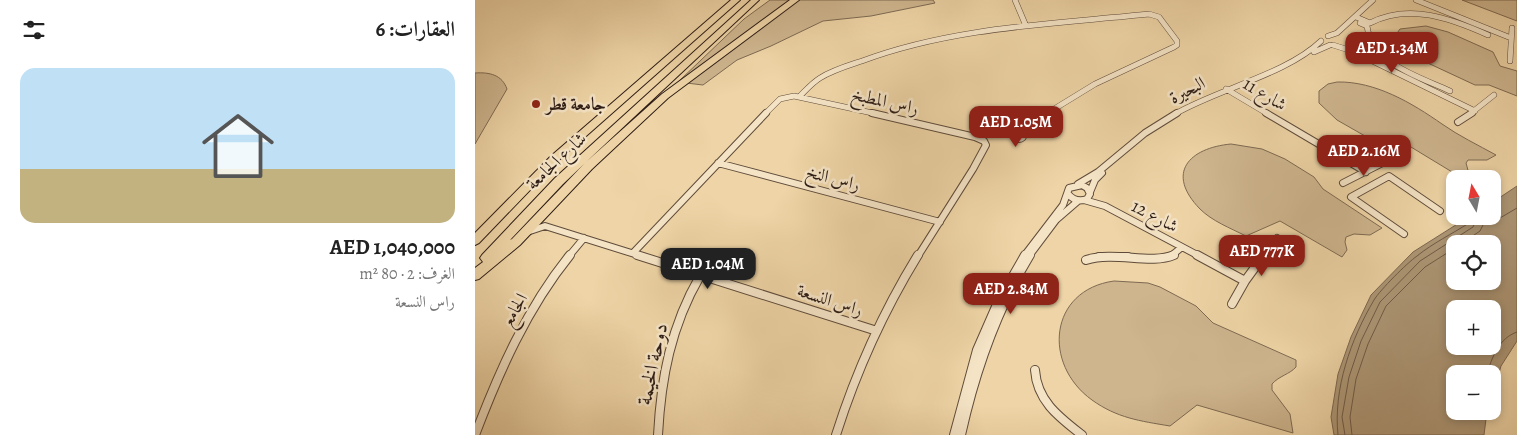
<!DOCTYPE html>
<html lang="ar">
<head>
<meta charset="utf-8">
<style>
  :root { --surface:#fff; --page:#f6f6f6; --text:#222; --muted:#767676; --accent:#8f2418 }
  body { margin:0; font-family:Alegreya,Amiri,serif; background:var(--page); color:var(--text); direction:rtl; height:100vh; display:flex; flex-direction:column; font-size:19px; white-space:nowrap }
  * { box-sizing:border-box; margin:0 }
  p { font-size:16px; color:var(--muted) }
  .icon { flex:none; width:28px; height:28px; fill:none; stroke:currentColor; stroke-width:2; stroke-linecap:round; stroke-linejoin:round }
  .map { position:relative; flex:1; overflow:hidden; direction:ltr }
  .panel { display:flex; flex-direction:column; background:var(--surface); width:475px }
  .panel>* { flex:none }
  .needle { width:32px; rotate:350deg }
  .fabs { position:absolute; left:971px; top:170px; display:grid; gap:10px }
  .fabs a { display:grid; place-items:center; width:55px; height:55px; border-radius:10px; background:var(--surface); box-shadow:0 2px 8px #0003; font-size:25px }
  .price { position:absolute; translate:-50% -42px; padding:0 11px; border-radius:10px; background:var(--accent); color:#fff; font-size:16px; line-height:32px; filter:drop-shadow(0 1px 2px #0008) }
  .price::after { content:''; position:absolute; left:50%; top:30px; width:15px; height:11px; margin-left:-8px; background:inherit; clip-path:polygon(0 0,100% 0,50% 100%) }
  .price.on { background:#222; color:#fff }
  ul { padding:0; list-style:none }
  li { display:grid; align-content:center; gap:10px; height:265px; padding:0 20px }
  li span { display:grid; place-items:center; height:155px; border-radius:15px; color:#555 }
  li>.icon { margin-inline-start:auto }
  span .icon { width:90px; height:90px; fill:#fffc; stroke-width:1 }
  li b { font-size:21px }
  h2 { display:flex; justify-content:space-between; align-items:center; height:60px; padding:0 20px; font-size:21px }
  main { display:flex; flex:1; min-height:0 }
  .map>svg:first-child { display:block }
  .green { fill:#ceb58e; stroke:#7e6a52 }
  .water { fill:#ad9675; stroke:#7b664f; fill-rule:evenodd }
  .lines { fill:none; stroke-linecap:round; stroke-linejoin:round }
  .shore { stroke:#6e5a46; stroke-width:1 }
  .street-far2-casing { stroke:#5f4c3b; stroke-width:6 }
  .street-far1-casing { stroke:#5f4c3b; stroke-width:8 }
  .street-casing { stroke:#5f4c3b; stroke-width:10 }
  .primary-casing { stroke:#2f1e17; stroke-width:2 }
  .street-far2 { stroke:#f4e3c5; stroke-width:5 }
  .street-far1 { stroke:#f4e3c5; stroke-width:6 }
  .street { stroke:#f4e3c5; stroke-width:8 }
  .primary { fill:#eed4a6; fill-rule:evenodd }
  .poi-dot { fill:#8f2418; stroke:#f4e3c5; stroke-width:2 }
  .labels { text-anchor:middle; stroke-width:5; stroke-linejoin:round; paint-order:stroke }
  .street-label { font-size:18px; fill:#2f1e17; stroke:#f4e3c5 }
  .poi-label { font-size:18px; font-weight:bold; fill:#2f1e17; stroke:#f4e3c5; text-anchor:start }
  .near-street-label { font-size:21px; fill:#2f1e17; stroke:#f4e3c5 }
</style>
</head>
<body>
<main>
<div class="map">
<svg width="1042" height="435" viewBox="0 0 1042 435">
  <rect width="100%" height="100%" fill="#eed4a6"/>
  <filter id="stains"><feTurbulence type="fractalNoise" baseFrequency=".004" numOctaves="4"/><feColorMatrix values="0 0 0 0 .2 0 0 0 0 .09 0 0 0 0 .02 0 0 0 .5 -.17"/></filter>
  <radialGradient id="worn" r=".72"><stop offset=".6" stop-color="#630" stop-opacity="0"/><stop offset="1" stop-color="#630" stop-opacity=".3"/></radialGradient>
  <path class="green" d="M295,0H458L460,3L396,16L348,21L296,46L262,60L228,85L203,82L269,19Z
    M987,0H1042V21Z
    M951,26L973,32L1018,52L1025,66L1042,71V96L1014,85H1000L942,58L926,48L920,36L925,29Z
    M0,73C15,72 27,75 32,89L0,144Z
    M862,82C900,81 937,103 967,124C984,136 1003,145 1021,155L1012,160H993L991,163L994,174L987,178L931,144H904L862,120L844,103V91L853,84Z
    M756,144L787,149L810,159L839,177L848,189L907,228L895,235L879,234L871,237L870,242L872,250L867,257L805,221L771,236C755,228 737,221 725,209C690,173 714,148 756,144Z
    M639,281L673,283L685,287L721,306L738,323L821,360V367C815,374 804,376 797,384V390L815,414L818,433L722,405L695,426C665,421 642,418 617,400C567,364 574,290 639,281Z"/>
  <path class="water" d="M1042,186V341L1026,366L1018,394V374H980V411H1012L1009,435H859L856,417L863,374L876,337L896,295L938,252L995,216H1018V202ZM980,244H1018V281H980ZM980,309H1018V346H980Z"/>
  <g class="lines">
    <path class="shore" d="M986,244L1005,231L1011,219L1025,218L1042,208
      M1012,374C1017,357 1024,338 1042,332
      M863,435C858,389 876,339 899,300C905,290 932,263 942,256C958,243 977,234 994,223L996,216
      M870,435L867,417L874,377L886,341L905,302L945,261L998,227L1003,216
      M877,435L875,417L881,379L893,344L911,306L950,267L980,248"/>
    <defs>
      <path id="street-far2" d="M540,0L551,26
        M941,0L1036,38
        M881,17L895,23C934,3 975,18 1013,35
        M885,23L892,26C897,64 945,77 975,91
        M853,36L862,33L898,0
        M858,45L877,51L1000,111
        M839,52L855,45
        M1035,61L1037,28
        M751,89L793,114
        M325,96C331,90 337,83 345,78C358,70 372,66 387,61C478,27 578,24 674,14L684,17L702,41V45L699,47L620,84L571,114
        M290,114L305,99L319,96L402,114
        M700,114C743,89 812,74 846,41
        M995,114L1019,95"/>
      <path id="street-far1" d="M397,113L500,137L509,141L511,145L498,169L443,256
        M791,113L891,172
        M983,122L997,113
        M539 134a5 5 0 1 1 10 0a5 5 0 1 1-10 0Z
        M548,131L573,113
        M243,163L465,222
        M868,183L925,154
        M603,184L623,172L670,133L702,113
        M615,192L620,180L627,173
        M609,200L630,206L724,256
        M52,232L70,226L166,256
        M929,234L876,197L914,176L965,211
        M158,253L291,113
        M94,256L109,238
        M549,256L588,205L594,188L607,185L612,188L615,194L612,199C604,202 598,200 593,194
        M554,256L581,220L603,201
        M624,256H653
        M696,256L707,247
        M788,256L802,238"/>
      <path id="street" d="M162,255L402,331
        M722,255L770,281
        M611,260C641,251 675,265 699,255
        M757,304L770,281L789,255
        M560,370C562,401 584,417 607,435
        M0,435C24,372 52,308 95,255
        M183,435C186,378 196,326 225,276
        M361,435C381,372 408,312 443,255
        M479,435L502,350L523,302L550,255
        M486,435C500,372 521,311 555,255"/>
      <path id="primary" d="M256,0H265L84,160L4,243L0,245V233L76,156Z
        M276,0H284L111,162L187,94L315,0H324L193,98L117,169L45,245L4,279L0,280V268L8,262L5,258L7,255L80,178ZM109,164L37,239L35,240L88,184Z"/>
    </defs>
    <use href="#street-far2" class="street-far2-casing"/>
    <use href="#street-far1" class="street-far1-casing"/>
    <use href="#street" class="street-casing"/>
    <use href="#primary" class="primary-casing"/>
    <use href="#street-far2" class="street-far2"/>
    <use href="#street-far1" class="street-far1"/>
    <use href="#street" class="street"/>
    <use href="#primary" class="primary"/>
  </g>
  <circle class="poi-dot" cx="61" cy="104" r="5"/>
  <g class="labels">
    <g class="street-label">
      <text transform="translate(712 90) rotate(-27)" y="6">البحيرة</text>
      <text transform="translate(790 94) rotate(31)" y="6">شارع 11</text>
      <text transform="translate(410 101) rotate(13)" y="6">راس المطبخ</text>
      <text transform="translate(81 161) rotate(-43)" y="6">شارع الجامعة</text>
      <text transform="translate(358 178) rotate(15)" y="6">راس النخ</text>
      <text transform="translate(680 216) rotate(28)" y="6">شارع 12</text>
      <text transform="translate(355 300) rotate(18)" y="6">راس النسعة</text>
      <text transform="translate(39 310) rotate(-60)" y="6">الجامع</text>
    </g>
    <g class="poi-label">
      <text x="71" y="110">جامعة قطر</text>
    </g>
    <g class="near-street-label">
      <text transform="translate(177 364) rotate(-78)" y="7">دوحة الخيمة</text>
    </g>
  </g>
  <rect width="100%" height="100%" filter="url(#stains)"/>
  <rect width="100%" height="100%" fill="url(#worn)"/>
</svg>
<div class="fabs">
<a><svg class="needle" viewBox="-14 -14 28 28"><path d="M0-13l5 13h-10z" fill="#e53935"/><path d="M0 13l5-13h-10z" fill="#767676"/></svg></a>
<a><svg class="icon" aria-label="locate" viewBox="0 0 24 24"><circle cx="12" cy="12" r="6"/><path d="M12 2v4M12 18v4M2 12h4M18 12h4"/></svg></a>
<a>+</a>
<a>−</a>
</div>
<b class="price" style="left:917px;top:74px">AED 1.34M</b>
<b class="price" style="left:541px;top:148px">AED 1.05M</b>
<b class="price" style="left:889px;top:177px">AED 2.16M</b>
<b class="price" style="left:787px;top:277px">AED 777K</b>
<b class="price on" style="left:233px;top:290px">AED 1.04M</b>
<b class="price" style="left:536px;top:315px">AED 2.84M</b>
</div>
<section class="panel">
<h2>العقارات: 6<svg class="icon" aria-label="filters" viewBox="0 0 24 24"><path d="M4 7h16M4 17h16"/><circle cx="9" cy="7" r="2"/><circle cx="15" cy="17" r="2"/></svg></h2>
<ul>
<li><span style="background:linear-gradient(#bfe0f5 65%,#c2b280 0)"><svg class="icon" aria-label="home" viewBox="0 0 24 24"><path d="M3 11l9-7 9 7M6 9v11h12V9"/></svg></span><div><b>AED 1,040,000</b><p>الغرف: 2 · 80 m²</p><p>راس النسعة</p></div></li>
</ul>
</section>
</main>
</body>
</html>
